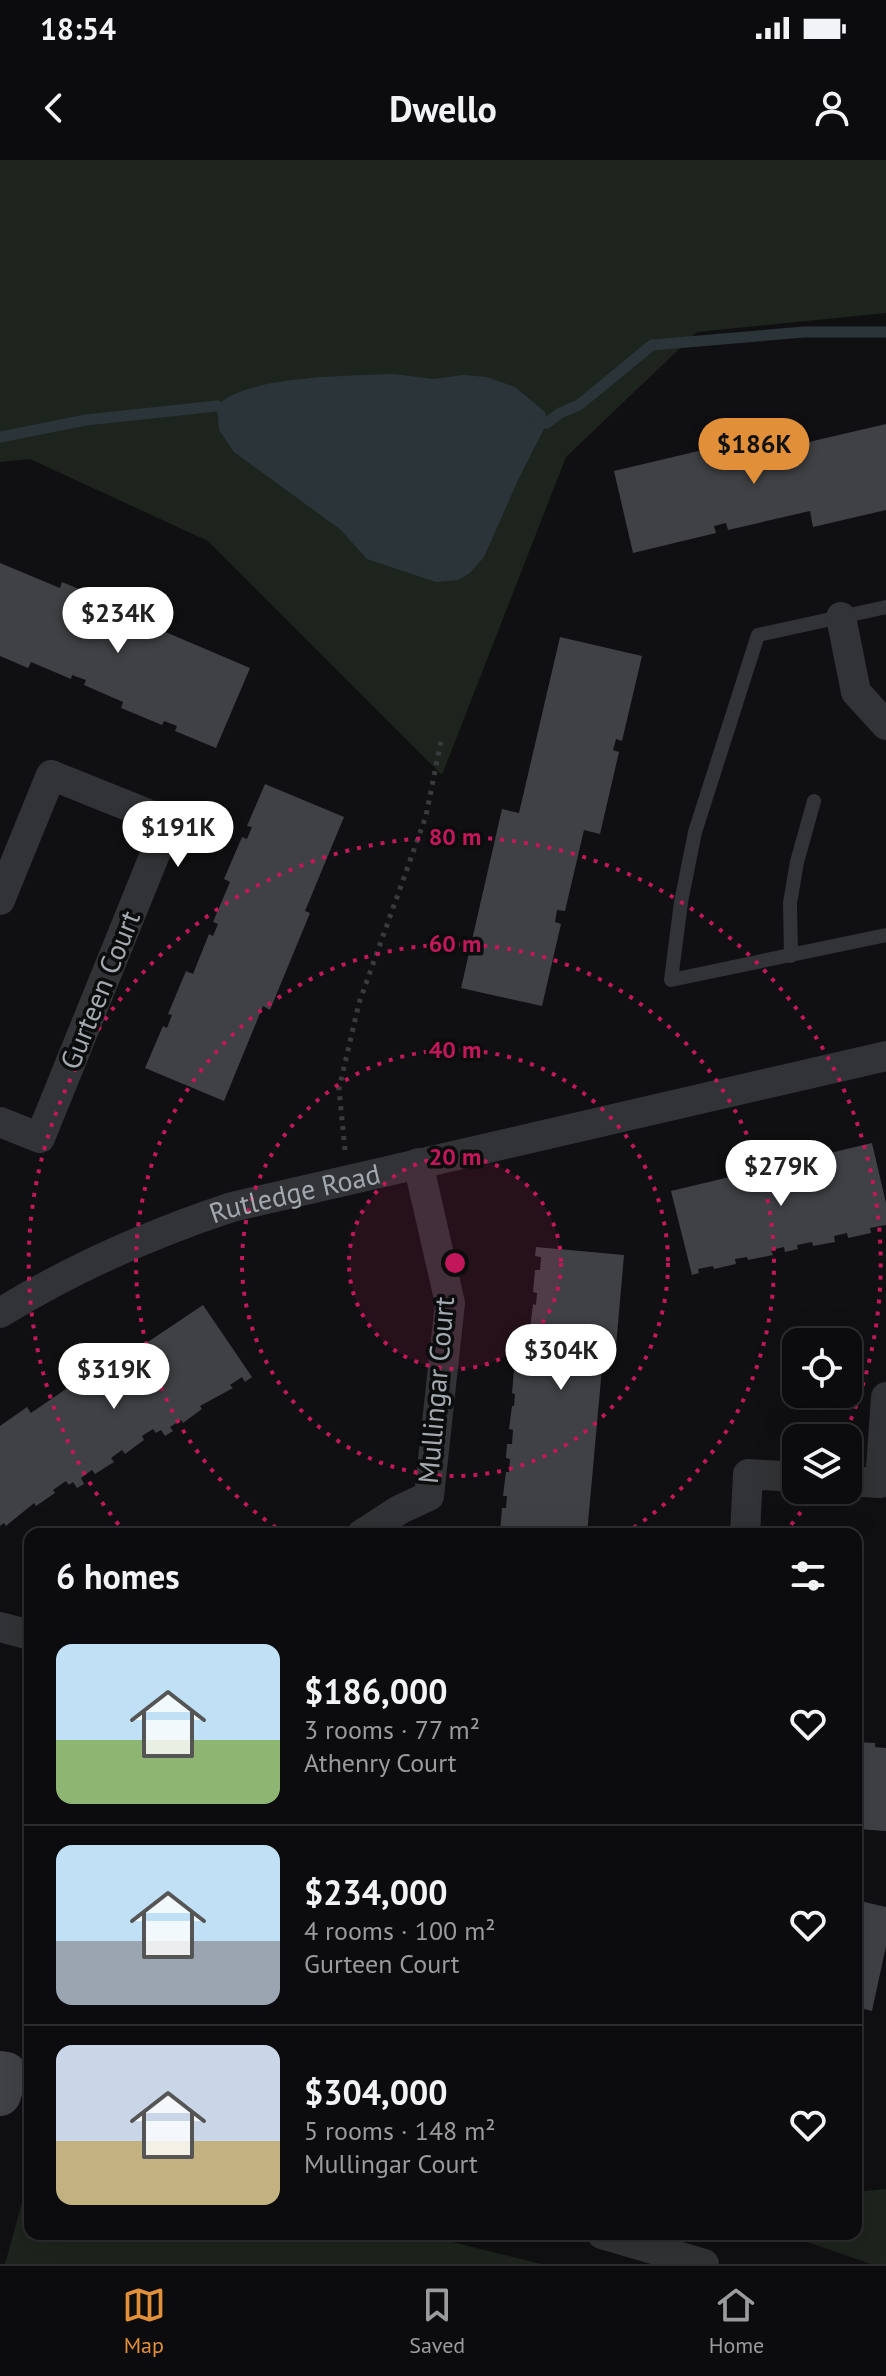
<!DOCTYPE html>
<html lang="en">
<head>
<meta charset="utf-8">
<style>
  :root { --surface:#0c0c0e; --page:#151517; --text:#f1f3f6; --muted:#9a9b9e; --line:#2c2c2e; --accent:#e18f39 }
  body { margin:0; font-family:"PT Sans",sans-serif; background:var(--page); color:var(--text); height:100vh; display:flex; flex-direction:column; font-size:30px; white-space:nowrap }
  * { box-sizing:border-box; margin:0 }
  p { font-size:26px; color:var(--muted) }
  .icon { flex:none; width:44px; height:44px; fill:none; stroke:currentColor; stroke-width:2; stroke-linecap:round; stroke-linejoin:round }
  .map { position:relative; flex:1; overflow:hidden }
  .sheet { position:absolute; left:24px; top:1368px; width:838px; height:712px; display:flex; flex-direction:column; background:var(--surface); border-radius:16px; box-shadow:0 8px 32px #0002,0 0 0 2px var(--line) }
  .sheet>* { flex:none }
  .controls { position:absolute; left:782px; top:1168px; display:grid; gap:16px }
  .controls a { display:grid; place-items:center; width:80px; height:80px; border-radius:16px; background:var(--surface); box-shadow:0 8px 32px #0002,0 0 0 2px var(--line); font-size:40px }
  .price { position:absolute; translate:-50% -68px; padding:0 18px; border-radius:28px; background:#fff; color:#222; font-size:26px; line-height:52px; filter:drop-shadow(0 2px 4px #0008) }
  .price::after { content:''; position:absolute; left:50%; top:48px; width:24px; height:18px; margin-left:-12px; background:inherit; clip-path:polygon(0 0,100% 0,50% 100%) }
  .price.on { background:var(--accent); color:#111 }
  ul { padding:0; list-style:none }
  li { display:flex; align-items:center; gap:24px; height:200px; padding:0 32px }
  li+li { border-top:2px solid var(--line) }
  li span { display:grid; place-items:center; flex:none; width:224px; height:160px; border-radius:16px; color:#555 }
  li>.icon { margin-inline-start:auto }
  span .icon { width:96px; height:96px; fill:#fffc; stroke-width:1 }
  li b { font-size:34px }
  h2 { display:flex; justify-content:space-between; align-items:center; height:96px; padding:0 32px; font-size:34px }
  .status { display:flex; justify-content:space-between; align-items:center; height:56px; padding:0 40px; background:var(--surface); direction:ltr }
  .status svg { height:22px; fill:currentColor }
  header { display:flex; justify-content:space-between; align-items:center; height:104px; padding:0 32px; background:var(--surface); font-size:36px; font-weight:700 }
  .tabs { display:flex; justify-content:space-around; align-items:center; height:112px; border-top:2px solid var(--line); background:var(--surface); font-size:22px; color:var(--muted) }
  .tabs a { display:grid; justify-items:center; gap:4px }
  .tabs .on { color:var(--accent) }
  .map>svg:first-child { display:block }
  .green { fill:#1d241d }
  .water { fill:#2b3439 }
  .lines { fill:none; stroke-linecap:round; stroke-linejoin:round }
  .stream { stroke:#2b3439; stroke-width:11 }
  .building { fill:#3f4144 }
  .path { stroke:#383a3d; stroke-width:5; stroke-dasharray:4 6; stroke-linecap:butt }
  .lane { stroke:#323336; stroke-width:14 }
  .street { stroke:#323336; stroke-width:30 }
  .secondary { stroke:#404246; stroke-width:42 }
  .ring { fill:none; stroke:#c2185b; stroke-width:4; stroke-dasharray:4 8 }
  .labels { text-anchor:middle; stroke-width:7; stroke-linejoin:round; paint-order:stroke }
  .street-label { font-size:28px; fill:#a3a9b1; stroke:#0b0c0c }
  .centre { fill:#c2185b; stroke:#0b0c0c; stroke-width:4 }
  .ring-label { font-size:24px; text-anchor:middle; font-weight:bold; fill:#c2185b; stroke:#0b0c0c; stroke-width:7; stroke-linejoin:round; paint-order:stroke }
</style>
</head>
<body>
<div class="status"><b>18:54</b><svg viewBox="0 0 49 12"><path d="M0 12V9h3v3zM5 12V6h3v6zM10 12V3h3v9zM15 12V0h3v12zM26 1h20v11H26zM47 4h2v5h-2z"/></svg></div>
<header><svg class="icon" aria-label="back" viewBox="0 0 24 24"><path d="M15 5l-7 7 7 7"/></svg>Dwello<svg class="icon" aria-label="person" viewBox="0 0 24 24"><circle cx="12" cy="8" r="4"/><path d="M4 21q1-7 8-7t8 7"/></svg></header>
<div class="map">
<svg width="886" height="2104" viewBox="0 0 886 2104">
  <rect width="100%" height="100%" fill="#101012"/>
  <path class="green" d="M0,0H886V153L697,172L566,297L442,615L208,381L30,299L0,302Z
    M30,2014V2074H420L541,2104H5Z
    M886,2029V2104H871L784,2074H856V2032Z"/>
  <path class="water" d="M393,214L434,219L463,215L487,217L515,227L545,252L547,263L519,318L484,397L470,413L458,420L436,422L367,399L341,370L234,292L219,270L217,246C245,215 351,216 393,214Z"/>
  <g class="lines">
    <path class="stream" d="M534,262L547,263L560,253L579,245L652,185L804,172H886
      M0,277L86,260L217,246L229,252"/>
  </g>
  <path class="building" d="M886,264V350L813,367L810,351L728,370L726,363L714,366L716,373L633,393L614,311L792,269L796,285Z
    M0,403L60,428L62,422L159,462L156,468L250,508L216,588L175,571L177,566L164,561L162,565L121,548L123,542L84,525L86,520L72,515L71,519L31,502L28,508L0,496Z
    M560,477L642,496L622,581L616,579L613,590L619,592L600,674L584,670L565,751L557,750L555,762L561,764L542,846L461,828L502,649L519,653Z
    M265,624L344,657L305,751L310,753L270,850L263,846L224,941L145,908L163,866L167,868L172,855L168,854L186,811L193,814L209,774L213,776L218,764L213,762L230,722L224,719L242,677L247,679L252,667L247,666Z
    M872,983L886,1043V1065L870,1068L871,1073L848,1078L847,1073L834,1076L835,1082L813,1086L812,1082L797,1085L798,1089L785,1092L784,1087L771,1090L773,1095L748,1100L747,1097L735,1099L736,1104L714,1109L713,1106L698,1109L699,1113L692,1115L671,1031Z
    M536,1087L624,1095L615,1198L603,1197L587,1374H504L500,1372L502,1348H506L507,1336H503L506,1312H509L510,1299L506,1298L507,1284H512L513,1270L509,1269L512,1246H514L515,1234L512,1233L514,1210H518L519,1196H515L516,1188L533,1189L535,1169H530L533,1144L536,1145L537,1133L533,1132L535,1110H540L541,1097L535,1096Z
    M203,1145L252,1217L245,1222L242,1217L230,1225L233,1228L200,1246L202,1249L183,1263L181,1260L170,1267L173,1271L165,1276L161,1270L156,1273L153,1269L142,1276L144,1280L125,1294L122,1290L111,1298L114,1302L95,1314L92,1310L81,1318L84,1324L77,1328L73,1322L69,1325L66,1321L53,1330L55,1333L36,1346L34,1343L6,1366L4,1363L0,1366V1266L27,1247L31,1253L114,1196L118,1202Z
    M856,1582L875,1583V1587L886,1588V1671L856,1669Z
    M856,1740L886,1747V1786L872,1851L860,1848L857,1859Z"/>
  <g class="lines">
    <path class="path" d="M345,990L339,929L359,843L426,656L441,581"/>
    <path class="lane" d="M886,447L758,475L695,672L681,742L671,820L886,775
      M791,796L790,743L797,702L814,641"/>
    <g class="street">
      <path d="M841,457L856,532L886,565"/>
      <path d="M0,740L51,615L168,662L40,978L0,962"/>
      <path id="s1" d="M0,1153C73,1108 150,1074 232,1047L886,896"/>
      <path d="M848,1321L880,1323L886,1237"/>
      <path d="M362,1374L399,1350L429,1336L450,1143L418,1003"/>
      <path d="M745,1374L748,1314L796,1317"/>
      <path d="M0,1467L30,1475"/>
      <path d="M602,2074L704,2104"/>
    </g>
    <path class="secondary" d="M0,1912L6,1913L0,1935"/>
  </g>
  <circle cx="455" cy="1103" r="106" fill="#c2185b" fill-opacity=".12"/>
  <g class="ring">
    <circle cx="455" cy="1103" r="106"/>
    <circle cx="455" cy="1103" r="213"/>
    <path d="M286 1374A319 319 0 1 1 624 1374"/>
    <path d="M814 1332A426 426 0 0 1 784 1374M126 1374A426 426 0 1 1 844 1276"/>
  </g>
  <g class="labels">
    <g class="street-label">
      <text transform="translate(100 830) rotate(-68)" y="10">Gurteen Court</text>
      <text dy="10" stroke="none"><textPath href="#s1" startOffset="320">Rutledge Road</textPath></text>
      <text transform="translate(436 1230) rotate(-85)" y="10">Mullingar Court</text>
    </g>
  </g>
  <circle cx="455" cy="1103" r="12" class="centre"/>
  <g class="ring-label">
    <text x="455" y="685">80 m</text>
    <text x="455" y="792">60 m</text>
    <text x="455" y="898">40 m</text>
    <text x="455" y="1005">20 m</text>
  </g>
</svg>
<div class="controls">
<a><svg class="icon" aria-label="locate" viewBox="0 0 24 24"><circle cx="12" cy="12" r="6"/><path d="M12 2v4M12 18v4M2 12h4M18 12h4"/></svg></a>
<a><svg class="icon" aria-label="layers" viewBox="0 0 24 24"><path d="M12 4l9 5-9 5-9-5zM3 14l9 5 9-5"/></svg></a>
</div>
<b class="price on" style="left:754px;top:326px">$186K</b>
<b class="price" style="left:118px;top:495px">$234K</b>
<b class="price" style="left:178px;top:709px">$191K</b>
<b class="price" style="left:781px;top:1048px">$279K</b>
<b class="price" style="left:561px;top:1232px">$304K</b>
<b class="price" style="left:114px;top:1251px">$319K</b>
<section class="sheet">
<h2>6 homes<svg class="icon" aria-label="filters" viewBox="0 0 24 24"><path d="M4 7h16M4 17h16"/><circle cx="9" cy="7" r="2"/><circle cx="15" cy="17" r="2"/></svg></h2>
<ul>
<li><span style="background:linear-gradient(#bfe0f5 60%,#8fb573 0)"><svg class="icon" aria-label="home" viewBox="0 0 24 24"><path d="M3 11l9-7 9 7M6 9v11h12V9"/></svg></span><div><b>$186,000</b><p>3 rooms · 77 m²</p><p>Athenry Court</p></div><svg class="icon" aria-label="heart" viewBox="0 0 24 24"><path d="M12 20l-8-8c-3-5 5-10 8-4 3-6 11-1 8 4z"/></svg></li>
<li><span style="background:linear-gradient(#bfe0f5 60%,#9aa5b1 0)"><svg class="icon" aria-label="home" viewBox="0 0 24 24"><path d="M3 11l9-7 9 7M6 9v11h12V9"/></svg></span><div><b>$234,000</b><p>4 rooms · 100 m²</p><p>Gurteen Court</p></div><svg class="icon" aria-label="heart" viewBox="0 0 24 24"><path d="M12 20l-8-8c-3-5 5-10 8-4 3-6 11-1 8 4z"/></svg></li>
<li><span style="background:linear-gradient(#c9d6e8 60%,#c2b280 0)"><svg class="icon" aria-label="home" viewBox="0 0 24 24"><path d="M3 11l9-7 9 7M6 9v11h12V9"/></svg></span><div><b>$304,000</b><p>5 rooms · 148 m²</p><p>Mullingar Court</p></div><svg class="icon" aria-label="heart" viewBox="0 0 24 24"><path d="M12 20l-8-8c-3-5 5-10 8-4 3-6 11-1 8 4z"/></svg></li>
</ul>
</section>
</div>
<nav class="tabs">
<a class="on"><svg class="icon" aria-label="map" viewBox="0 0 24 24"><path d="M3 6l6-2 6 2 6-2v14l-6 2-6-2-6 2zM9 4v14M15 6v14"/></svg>Map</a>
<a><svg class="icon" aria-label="saved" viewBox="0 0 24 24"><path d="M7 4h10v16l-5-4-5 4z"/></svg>Saved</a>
<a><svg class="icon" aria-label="home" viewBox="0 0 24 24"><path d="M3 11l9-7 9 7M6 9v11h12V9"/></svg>Home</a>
</nav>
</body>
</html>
